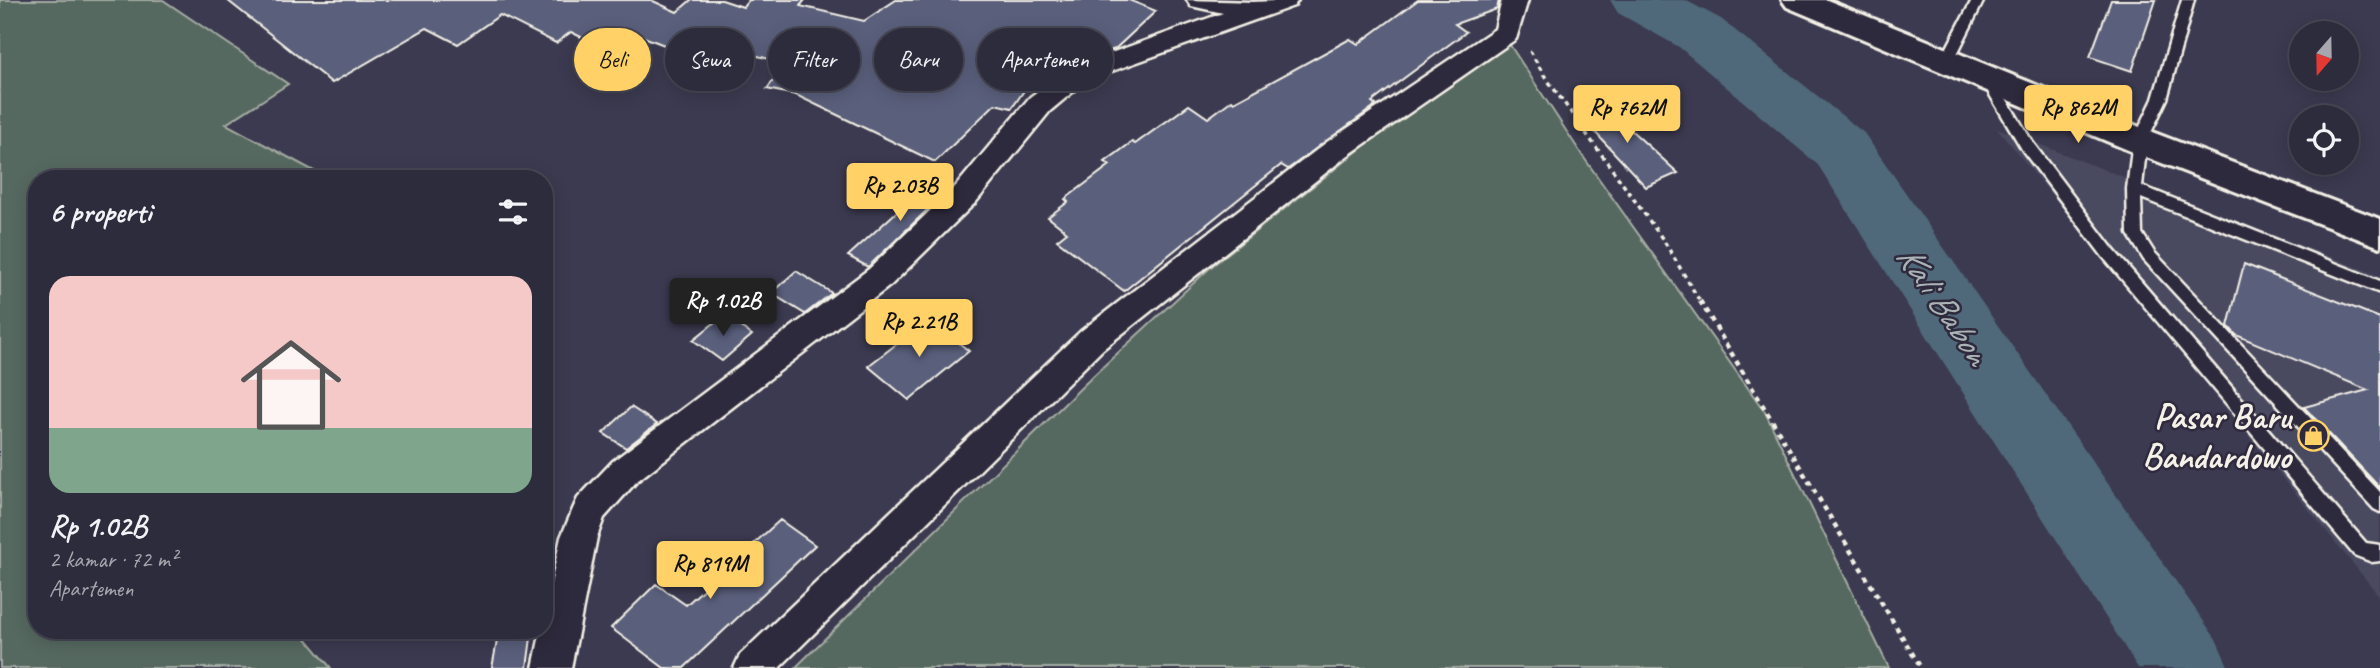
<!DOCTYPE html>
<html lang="id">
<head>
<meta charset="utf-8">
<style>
  :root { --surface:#2d2c3c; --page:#353443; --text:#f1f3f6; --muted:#a7a7af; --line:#484856; --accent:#ffd166 }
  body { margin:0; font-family:Caveat,sans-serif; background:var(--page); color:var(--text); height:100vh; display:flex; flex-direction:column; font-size:26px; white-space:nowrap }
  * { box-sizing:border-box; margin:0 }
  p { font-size:23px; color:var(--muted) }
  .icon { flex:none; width:38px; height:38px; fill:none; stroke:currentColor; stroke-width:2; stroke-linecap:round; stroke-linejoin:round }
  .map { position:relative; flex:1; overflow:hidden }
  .side { position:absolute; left:28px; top:170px; width:525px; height:469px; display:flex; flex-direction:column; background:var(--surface); border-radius:28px; box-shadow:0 4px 18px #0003,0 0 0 2px var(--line) }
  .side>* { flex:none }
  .hud { position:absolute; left:574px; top:28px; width:665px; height:63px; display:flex; gap:14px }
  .needle { width:46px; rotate:200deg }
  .fabs { position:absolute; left:2289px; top:21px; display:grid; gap:14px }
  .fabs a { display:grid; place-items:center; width:70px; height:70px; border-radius:50%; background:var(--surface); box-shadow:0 4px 18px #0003,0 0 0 2px var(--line); font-size:35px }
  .price { position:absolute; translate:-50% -60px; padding:0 16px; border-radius:7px; background:var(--accent); color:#111; font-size:23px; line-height:46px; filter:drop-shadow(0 2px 4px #0008) }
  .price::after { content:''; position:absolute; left:50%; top:42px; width:21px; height:16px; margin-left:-10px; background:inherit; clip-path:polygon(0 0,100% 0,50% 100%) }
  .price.selected { background:#222; color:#fff }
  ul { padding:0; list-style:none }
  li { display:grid; align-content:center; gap:14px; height:371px; padding:0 21px }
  li span { display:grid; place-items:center; height:217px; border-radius:21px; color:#555 }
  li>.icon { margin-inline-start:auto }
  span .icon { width:126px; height:126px; fill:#fffc; stroke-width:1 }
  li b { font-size:30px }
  h2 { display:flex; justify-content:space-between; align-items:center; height:84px; padding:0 21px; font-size:30px }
  .pill { padding:0 24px; border-radius:32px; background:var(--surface); box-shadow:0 4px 18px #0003,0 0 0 2px var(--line); font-size:24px; line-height:63px }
  .pill.selected { background:var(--accent); color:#111 }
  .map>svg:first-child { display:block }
  .built { fill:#484860 }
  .green { fill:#576961; stroke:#a6ada4; stroke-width:2 }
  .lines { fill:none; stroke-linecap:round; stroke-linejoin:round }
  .river { fill:#50697a; fill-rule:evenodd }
  .building { fill:#5a5f7b; stroke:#f4f1e8; stroke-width:2 }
  .service-casing { stroke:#f4f1e8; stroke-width:5 }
  .minor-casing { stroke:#f4f1e8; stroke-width:5 }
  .tertiary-casing { stroke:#f4f1e8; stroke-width:6 }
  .path-far1 { stroke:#f4f1e8; stroke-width:3.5; stroke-dasharray:4.5 4.5; stroke-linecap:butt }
  .path { stroke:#f4f1e8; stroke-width:4.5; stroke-dasharray:5 5; stroke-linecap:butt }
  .service { fill:#2f2a3d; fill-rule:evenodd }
  .minor { fill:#2f2a3d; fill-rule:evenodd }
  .tertiary { fill:#2f2a3d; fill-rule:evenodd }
  .labels { text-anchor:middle; stroke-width:5; stroke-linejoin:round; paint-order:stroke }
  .poi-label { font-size:35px; font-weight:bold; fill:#f4f1e8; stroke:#2f2a3d; text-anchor:end }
  .water-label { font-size:37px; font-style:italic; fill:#aab4b6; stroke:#2f2a3d }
</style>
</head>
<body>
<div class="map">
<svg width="2380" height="668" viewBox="0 0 2380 668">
  <rect width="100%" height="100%" fill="#3c3a50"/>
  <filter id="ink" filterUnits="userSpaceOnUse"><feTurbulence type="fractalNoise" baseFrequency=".0143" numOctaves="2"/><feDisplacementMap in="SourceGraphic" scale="14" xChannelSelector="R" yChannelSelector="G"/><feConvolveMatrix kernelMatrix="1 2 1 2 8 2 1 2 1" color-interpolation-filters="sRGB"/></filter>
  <g filter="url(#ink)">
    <path class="built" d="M1997,128L2380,276V597Z"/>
    <path class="green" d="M0,0H163L288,84L226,124L327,178H37V630H299L331,668H0Z
      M1508,42L1582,155L1765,412L1889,668H795L1095,374L1212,266L1431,93Z"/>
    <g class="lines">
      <path class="river" d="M1610,0H1685L1721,19L1864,133L2216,639L2229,668H2138L1818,165L1679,47L1618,13Z"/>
    </g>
    <path class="building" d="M227,0H651L677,12L691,0H722L743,7L749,0H805L800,6L864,21L896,0H1129L1156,11L1115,49L1097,55L1085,50L1060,71L1043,63L1012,108L995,104L935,162L796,95L767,89L786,63L692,40L680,51L641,36L617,55L571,32L556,43L500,15L458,44L427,28L332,83Z
      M1418,0H1499L1497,9L1455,24L1466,32L1372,102L1376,105L1364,114L1288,169L1281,165L1124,291L1057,240L1067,232L1048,217L1068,202L1065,199L1110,165L1105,162L1132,142L1135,144L1189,105L1208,118L1232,100L1234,102L1350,39L1358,44Z
      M2111,0H2156L2132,71L2090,57Z
      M1597,99L1678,173L1646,187L1580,116Z
      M935,177L952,186L868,267L848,256Z
      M2244,264L2380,318V488L2304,407L2368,390L2236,335L2228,326Z
      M796,271L832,293L805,314L771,293Z
      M724,315L752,335L722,361L693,340Z
      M929,319L969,351L909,400L868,366Z
      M631,407L657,424L626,448L603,433Z
      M780,520L815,545L684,668H664L611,628L656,584L686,605Z
      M499,630H532L527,668H492Z"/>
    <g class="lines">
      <defs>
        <path id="service" d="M1972,0H1984L1952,64H1942L1940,61Z
          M2182,0H2194L2167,99L2147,141L2142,186L2380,281V293L2141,198L2142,233L2154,252L2380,492V512L2374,509L2144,260L2128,234L2127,189L2133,141L2153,99Z
          M1987,73L1992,75L2033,143L2113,249L2366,543L2380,545V561L2372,562L2354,555L2103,257L2023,151L1980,78Z"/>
        <path id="minor" d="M1187,0L1253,2L1298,0L1294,6L1087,80L1050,111L976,202L891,285L637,481L604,518L597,537L571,668H533L541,630H544V617L561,537L573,509L578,498L613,461L869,269L956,186L1030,97L1069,68L1223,13L1191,6Z
          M1502,0H1528L1516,39L1347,156L1103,349L779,668H734L740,655L1081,331L1327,142L1495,29Z"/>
        <path id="tertiary" d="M1782,0H1827L2152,132L2380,219V247L2128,150L1787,7Z"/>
      </defs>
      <use href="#service" class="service-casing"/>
      <use href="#minor" class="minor-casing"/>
      <use href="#tertiary" class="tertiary-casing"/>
      <path class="path-far1" d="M1530,51L1544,75L1664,241L1701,303"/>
      <path class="path" d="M1700,301L1921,668"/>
      <use href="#service" class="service"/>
      <use href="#minor" class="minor"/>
      <use href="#tertiary" class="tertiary"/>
    </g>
  </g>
  <defs>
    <symbol id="shop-ring" viewBox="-11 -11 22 22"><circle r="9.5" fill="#2f2a3d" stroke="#ffd166" stroke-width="1.5"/><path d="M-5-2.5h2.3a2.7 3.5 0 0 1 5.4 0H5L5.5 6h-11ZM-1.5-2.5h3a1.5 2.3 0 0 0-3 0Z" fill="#ffd166"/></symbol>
  </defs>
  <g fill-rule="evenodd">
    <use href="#shop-ring" x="2296" y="418" width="35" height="35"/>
  </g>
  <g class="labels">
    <g class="poi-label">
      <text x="2291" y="428">Pasar Baru<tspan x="2291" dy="40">Bandardowo</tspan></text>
    </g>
    <g class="water-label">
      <text transform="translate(1944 304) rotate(56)" y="13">Kali Babon</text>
    </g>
  </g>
</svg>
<div class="fabs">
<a><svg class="needle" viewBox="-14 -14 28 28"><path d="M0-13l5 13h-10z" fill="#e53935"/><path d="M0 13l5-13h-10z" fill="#a7a7af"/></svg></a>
<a><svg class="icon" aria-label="locate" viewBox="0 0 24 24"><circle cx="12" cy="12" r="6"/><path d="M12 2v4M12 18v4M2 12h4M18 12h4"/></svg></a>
</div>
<b class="price" style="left:1627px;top:145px">Rp 762M</b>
<b class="price" style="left:2078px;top:145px">Rp 862M</b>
<b class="price" style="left:900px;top:223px">Rp 2.03B</b>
<b class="price selected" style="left:723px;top:338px">Rp 1.02B</b>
<b class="price" style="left:919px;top:359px">Rp 2.21B</b>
<b class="price" style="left:710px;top:601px">Rp 819M</b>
<div class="hud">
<a class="pill selected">Beli</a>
<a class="pill">Sewa</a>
<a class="pill">Filter</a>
<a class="pill">Baru</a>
<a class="pill">Apartemen</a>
</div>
<section class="side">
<h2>6 properti<svg class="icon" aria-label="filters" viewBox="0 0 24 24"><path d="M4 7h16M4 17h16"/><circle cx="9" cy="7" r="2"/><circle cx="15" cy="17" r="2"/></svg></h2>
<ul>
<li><span style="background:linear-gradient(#f6c9c9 70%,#7fa58c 0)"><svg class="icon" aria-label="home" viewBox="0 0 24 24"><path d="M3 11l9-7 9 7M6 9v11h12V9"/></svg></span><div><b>Rp 1.02B</b><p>2 kamar · 72 m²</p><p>Apartemen</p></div></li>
</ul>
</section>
</div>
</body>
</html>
